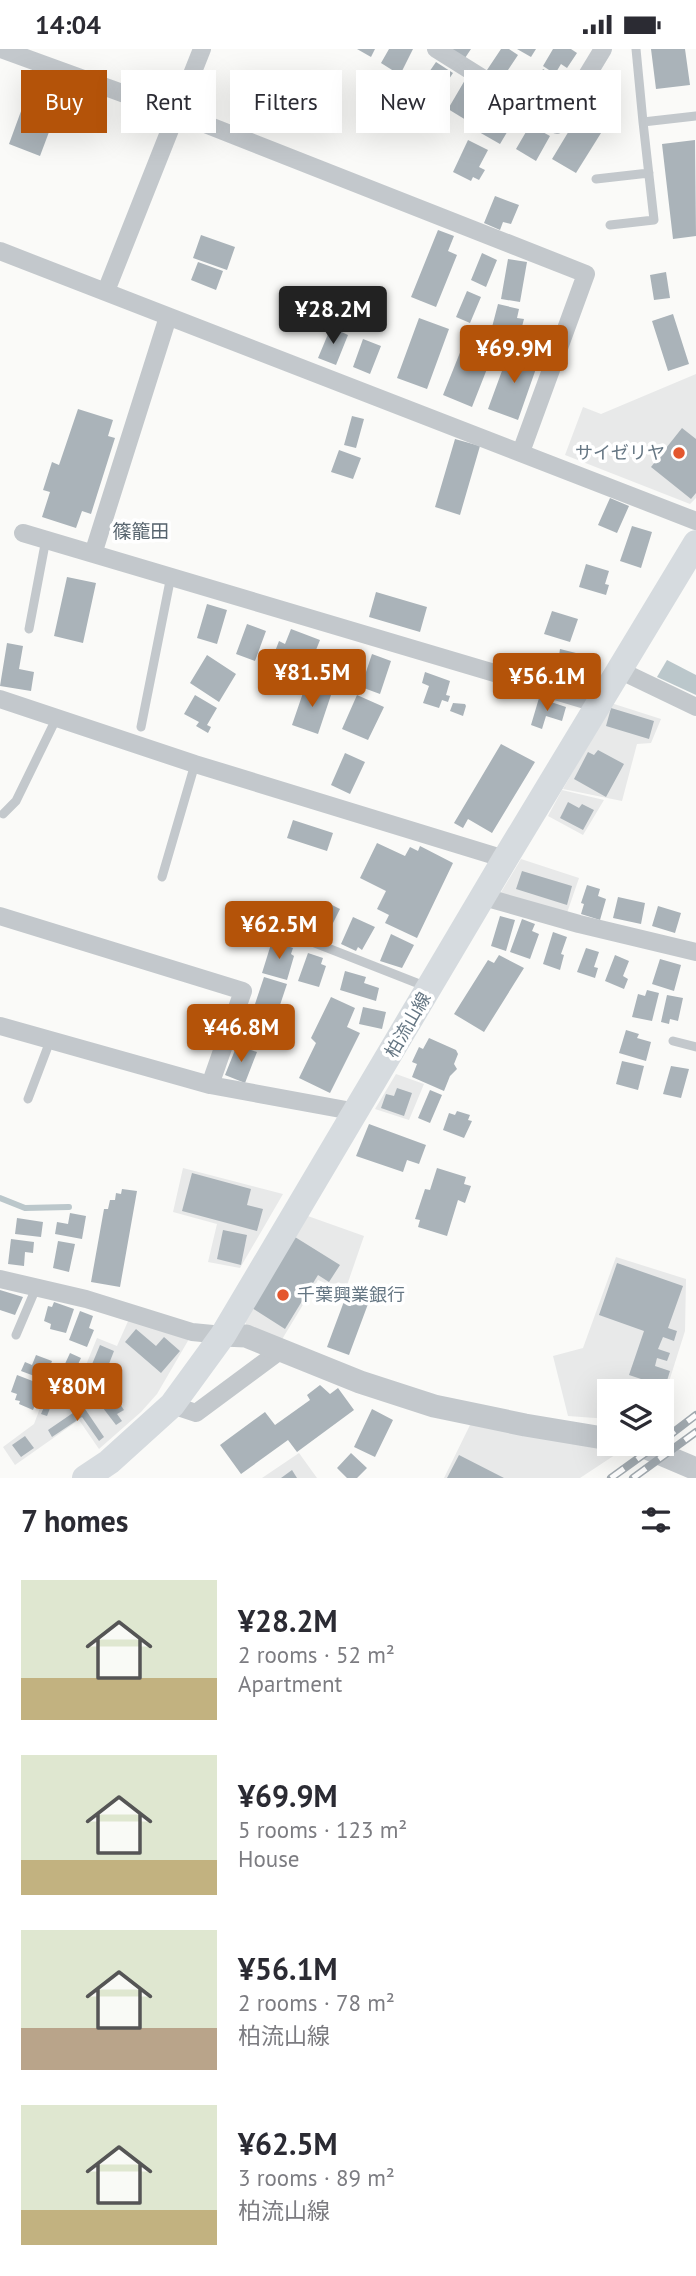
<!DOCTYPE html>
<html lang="en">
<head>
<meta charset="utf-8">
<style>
  :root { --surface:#fff; --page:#f2f2f3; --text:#2b2b33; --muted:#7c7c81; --accent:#b45309 }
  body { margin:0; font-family:"PT Sans","Noto Sans JP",sans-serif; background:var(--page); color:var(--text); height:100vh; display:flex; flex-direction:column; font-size:26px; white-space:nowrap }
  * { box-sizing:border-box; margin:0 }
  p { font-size:23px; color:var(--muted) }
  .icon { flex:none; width:38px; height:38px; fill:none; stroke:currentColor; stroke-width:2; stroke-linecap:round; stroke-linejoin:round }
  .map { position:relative; height:1429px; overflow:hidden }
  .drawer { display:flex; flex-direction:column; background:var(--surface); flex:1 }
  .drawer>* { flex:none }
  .hud { position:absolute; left:21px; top:21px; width:654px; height:63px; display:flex; gap:14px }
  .tools { position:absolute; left:597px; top:1330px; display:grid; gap:14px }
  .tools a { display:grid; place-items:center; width:77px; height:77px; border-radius:0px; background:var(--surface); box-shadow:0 7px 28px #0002; font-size:35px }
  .price { position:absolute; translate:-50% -60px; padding:0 16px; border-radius:7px; background:var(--accent); color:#fff; font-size:23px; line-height:46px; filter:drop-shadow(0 2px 4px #0008) }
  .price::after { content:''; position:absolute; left:50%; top:42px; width:21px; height:16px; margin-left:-10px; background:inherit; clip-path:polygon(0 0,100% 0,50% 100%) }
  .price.selected { background:#222; color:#fff }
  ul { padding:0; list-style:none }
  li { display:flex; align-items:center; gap:21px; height:175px; padding:0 21px }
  li span { display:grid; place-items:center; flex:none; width:196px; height:140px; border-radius:0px; color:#555 }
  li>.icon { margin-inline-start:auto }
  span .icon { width:84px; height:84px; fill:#fffc; stroke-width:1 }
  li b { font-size:30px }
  h2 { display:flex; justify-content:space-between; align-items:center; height:84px; padding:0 21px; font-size:30px }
  .pill { padding:0 24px; border-radius:0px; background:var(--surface); box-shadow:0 7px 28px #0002; font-size:24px; line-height:63px }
  .pill.selected { background:var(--accent); color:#fff }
  .status { display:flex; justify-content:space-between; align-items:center; height:49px; padding:0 35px; background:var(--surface); direction:ltr }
  .status svg { height:19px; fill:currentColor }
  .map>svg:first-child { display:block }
  .built { fill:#e8e9e9 }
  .water { fill:#bbc7cb }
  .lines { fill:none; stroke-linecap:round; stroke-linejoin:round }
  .stream { stroke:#bbc7cb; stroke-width:6 }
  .building { fill:#aab3b9 }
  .service { stroke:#c3c8cc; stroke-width:9 }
  .minor { stroke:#c3c8cc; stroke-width:18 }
  .tertiary { stroke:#c3c8cc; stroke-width:23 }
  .secondary { stroke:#d6dbdf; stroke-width:26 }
  .rail-casing { stroke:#a2aab0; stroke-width:8 }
  .rail { stroke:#fff; stroke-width:5; stroke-dasharray:16; stroke-linecap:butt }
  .poi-dot { fill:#e4572e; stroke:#fff; stroke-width:2.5 }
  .labels { text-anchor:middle; stroke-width:7; stroke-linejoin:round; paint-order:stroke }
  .poi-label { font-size:18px; fill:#657683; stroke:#fff; text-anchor:end }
  .street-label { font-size:18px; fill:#657683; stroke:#fff }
  .neighbourhood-label { font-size:19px; fill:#57646e; stroke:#fff }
</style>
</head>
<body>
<div class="status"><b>14:04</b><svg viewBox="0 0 49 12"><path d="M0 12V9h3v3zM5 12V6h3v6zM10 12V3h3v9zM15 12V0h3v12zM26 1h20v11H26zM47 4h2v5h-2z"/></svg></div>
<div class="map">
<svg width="696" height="1429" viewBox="0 0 696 1429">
  <rect width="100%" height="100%" fill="#fafaf8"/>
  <path class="built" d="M696,325V449L690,455L565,406L583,358L601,365Z
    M611,654L661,670L651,694L637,695L622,752L563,740Z
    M562,741L604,751L583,786L548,767Z
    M521,810L579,829L567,864L500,845Z
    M396,1025L424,1035L409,1071L375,1060Z
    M183,1119L283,1145L240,1219L208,1213L217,1175L173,1163Z
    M305,1166L364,1187L345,1242L318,1231L281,1292L247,1278L242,1265Z
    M616,1208L686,1230L685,1282L666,1342L662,1346V1342H609V1370L568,1367L553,1307L583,1299Z
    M129,1270L189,1290L157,1345L141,1363L99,1400L79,1371L15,1416L3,1398L34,1375L48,1338L73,1348L97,1289L117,1297Z
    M471,1374L624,1400L580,1429H444Z
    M299,1404L317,1429H262Z"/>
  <path class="water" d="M667,611L696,626V646L657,628Z"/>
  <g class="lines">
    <path class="stream" d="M0,1149L25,1159L69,1158"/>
  </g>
  <path class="building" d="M357,0H375L371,8Z
    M389,0H413L400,26L381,14Z
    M450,0H471L465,9Z
    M501,0H509L518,6L502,30L487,21Z
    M517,0H536L531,8Z
    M553,0H571L577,4L567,19L561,15L555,25L543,17Z
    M651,0H685L690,36L656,40Z
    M436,13L453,24L435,51L415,37L422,27L425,29Z
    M543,20L561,30L547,57L528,47Z
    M36,21L48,25L44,35L64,43L40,107L9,95Z
    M465,31L484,43L466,71L448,60Z
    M596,37L621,52L576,124L552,110Z
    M497,51L501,54L499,57L516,68L500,95L479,83Z
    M530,76L550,87L536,112L516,100Z
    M468,91L488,101L479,118L485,121L479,131L473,128L471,132L453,123Z
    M695,91L696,187L673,190L662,95Z
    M495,147L519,156L511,175L503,173L500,181L484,174Z
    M438,181L454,187L448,202L457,206L436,258L411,248Z
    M201,186L235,198L227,221L193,209Z
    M482,204L497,211L486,238L471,231Z
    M508,210L527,213L520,253L501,250Z
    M198,213L223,222L216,241L191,231Z
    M666,223L670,249L654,251L650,226Z
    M467,242L481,248L470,274L456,268Z
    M498,255L519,260L517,269L524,270L519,289L491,282Z
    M673,265L689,315L668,322L652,272Z
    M419,269L449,280L427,340L397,329Z
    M331,278L348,286L336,316L318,309Z
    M467,286L496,297L472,358L443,346Z
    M363,290L381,297L370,325L353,318Z
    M510,300L539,311L518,371L488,360Z
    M78,360L113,371L108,387L115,389L91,465L82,462L76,479L42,468L50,443L43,441L52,413L59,416Z
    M352,367L364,370L356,399L344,396Z
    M682,379L696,390V444L691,450L651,418Z
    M455,390L480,397L460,466L435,458Z
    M339,401L361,409L353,430L331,423Z
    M610,449L629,457L617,484L598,476Z
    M632,477L652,483L641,519L620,512Z
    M586,515L609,522L605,535L609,536L606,546L579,538Z
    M67,528L96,534L83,594L54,587Z
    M376,543L427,558L420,583L369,568Z
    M207,555L227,561L217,595L197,589Z
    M552,562L578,570L570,593L544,585Z
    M247,575L266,582L255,612L236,605Z
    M291,580L320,591L312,611L306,608L300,624L271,613L279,592L285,595Z
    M7,594L23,597L19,620L34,623L31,642L0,637Z
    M560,600L596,609L590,630L584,629L582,635L567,631L571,616L558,613Z
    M372,605L391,612L380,645L361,638Z
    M207,606L236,625L219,653L190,634Z
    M425,623L450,632L446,646L450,647L448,653L442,651L439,659L423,654L429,637L422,634Z
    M306,635L332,643L318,685L292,676Z
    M195,646L217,659L207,676L211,678L208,684L196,677L199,673L184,665Z
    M357,646L384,658L368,691L342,680Z
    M539,649L566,658L562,672L546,667L542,680L531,676Z
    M453,654L465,655L466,657L463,667L450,662Z
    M611,659L654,672L649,690L606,677Z
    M501,695L535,713L492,784L468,770L463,779L454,774Z
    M598,701L624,715L606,748L574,730L588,703L594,706Z
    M345,704L365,713L350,745L331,736Z
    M568,753L579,759L582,755L594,761L583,781L560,769Z
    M293,771L333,784L327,802L287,789Z
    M377,794L405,807L410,798L418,802L420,797L453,814L417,889L385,874L389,866L377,860L386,842L360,829Z
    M522,822L572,837L567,856L516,840Z
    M587,836L600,840L598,847L606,850L600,871L581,865L584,855L581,854Z
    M618,848L645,854L641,875L613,869Z
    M324,852L340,860L326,888L313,882L315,876L312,875L319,857L321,858Z
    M658,857L681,864L675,884L652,877Z
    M500,867L515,871L506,902L491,897Z
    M353,868L375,878L362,901L358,898L356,902L341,895Z
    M522,870L535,875L532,882L539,885L530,910L510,903Z
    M553,883L567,888L561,905L564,906L560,921L543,915Z
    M391,885L414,896L402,919L380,912Z
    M272,892L293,899L291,905L294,907L287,931L262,924Z
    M586,899L599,903L594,918L598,919L595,929L577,923Z
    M308,904L323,909L321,915L326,917L319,938L298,932Z
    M499,906L524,919L484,983L454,965L488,911L494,914Z
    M615,906L629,912L623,927L628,930L624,940L605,932Z
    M660,910L681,916L674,942L652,935Z
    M345,922L366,928L364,934L379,939L376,952L340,941Z
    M264,928L287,935L277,965L254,958Z
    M647,941L659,944L652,972L632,968L638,945L645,947Z
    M667,946L683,949L678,972L670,970L669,975L661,973Z
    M331,948L355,959L347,978L360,984L330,1044L299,1029L316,994L311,989Z
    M363,958L386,963L382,980L359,975Z
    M258,962L276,968L265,1001L247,996L248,991L239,988L247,964L257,967Z
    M626,981L639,985L637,989L651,993L646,1012L619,1004Z
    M429,989L456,1001L458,1005L454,1015L457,1020L450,1027L444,1042L412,1028L417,1015L412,1013L419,998L423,1000Z
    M237,996L257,1003L245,1034L225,1026Z
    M622,1012L644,1017L638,1041L616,1035Z
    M671,1017L689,1020L681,1049L663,1045Z
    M397,1039L412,1044L404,1067L381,1059L386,1045L394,1047Z
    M430,1041L442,1046L430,1074L418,1069Z
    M457,1062L470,1066L468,1071L472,1072L464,1089L443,1081L449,1064L455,1066Z
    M369,1075L426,1096L419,1115L407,1111L403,1123L356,1107Z
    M437,1119L466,1128L464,1135L471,1137L465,1154L458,1151L447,1187L418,1178L420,1171L415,1170L425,1140L430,1141Z
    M192,1124L251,1140L247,1156L263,1160L257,1182L182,1162Z
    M122,1140L137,1142L120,1238L91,1233L104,1160H108L110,1151H115L116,1144L121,1145Z
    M70,1164L86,1167L82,1190L55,1185L57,1173L68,1175Z
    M17,1169L43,1173L41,1188L15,1185Z
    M223,1181L247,1186L241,1216L217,1210Z
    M295,1188L340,1216L329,1233L318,1226L285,1280L252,1259Z
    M11,1190L34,1193L33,1204L25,1203L24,1217L8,1215Z
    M58,1192L75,1195L69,1223L53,1219Z
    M617,1214L683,1237L668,1279L677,1282L674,1292L663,1288L658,1300L670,1304L667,1312L657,1309L655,1317L670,1322L665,1338L629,1326L644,1282L599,1266Z
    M0,1241L23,1248L15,1266L0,1261Z
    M346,1247L368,1255L349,1306L327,1298Z
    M54,1253L74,1260L66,1284L50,1280L51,1275L44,1272L48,1257L52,1258Z
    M80,1262L93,1267L89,1279L94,1281L87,1298L69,1291Z
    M136,1280L156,1297L164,1288L180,1302L161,1324L125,1293Z
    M100,1296L114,1302L98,1343L83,1337Z
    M70,1304L81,1309L72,1328L77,1330L73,1339L54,1330L61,1315L64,1317Z
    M36,1306L52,1312L45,1331L21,1322L25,1313L32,1316Z
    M17,1326L43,1336L33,1361L19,1355L20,1352L15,1351L17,1345L11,1343Z
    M320,1336L330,1345L338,1339L354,1361L297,1403L288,1391L241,1425L220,1396L265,1363L275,1376L310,1351L307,1346Z
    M51,1342L67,1348L64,1354L54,1349L47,1367L41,1365Z
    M116,1349L124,1361L117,1365L122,1372L116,1376L103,1359Z
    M83,1357L104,1388L99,1392L82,1368L52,1388L48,1381Z
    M372,1360L393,1371L375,1408L354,1398Z
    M25,1387L34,1399L21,1408L12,1396Z
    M351,1404L367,1419L357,1429H347L337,1419Z
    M459,1406L504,1429H447Z
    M292,1421L297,1429H281Z"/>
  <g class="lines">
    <path class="service" d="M636,0L643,73L696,67
      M596,130L649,124
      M610,176L654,171L643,73
      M29,580L46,490
      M141,678L171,527
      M3,765L16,752L57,668
      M162,828L195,715
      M269,876L427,938
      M673,992L696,998
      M28,1050L50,992
      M16,1286L36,1239"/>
    <path class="minor" d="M1,0L177,64L586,225L521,403
      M436,0L557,76L603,0
      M0,202L696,472
      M106,242L202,0
      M23,484L599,655
      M93,505L168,268
      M619,621L696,658
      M0,650L195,715L505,810
      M484,848L579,875L696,903
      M0,867L243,942L210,1036
      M0,977L210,1036L357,1063
      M0,1230L86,1250L192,1283L223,1286
      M172,1356L196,1364L281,1301"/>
    <path class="tertiary" d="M223,1286L246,1287L360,1333L434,1357L525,1376L609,1390
      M637,1395L696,1420"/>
    <path class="secondary" d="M85,1429L109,1413L172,1356L223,1286L505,810L696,494"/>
    <defs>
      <path id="rail" d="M662,1392L696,1366
        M611,1429L658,1395
        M633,1429L696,1383"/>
    </defs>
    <use href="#rail" class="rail-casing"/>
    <use href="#rail" class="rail"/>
  </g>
  <g class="poi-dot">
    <circle cx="679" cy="404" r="7"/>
    <circle cx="283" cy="1246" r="7"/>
  </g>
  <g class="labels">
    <g class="poi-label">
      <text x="665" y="410">サイゼリヤ</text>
      <text x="297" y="1252" text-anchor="start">千葉興業銀行</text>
    </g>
    <g class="street-label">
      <text transform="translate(408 976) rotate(-60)" y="6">柏流山線</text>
    </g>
    <g class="neighbourhood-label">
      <text x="141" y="489">篠籠田</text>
    </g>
  </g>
</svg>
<div class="tools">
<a><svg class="icon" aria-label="layers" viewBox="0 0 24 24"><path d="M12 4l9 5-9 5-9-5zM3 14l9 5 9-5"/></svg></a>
</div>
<b class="price selected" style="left:333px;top:297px">¥28.2M</b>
<b class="price" style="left:514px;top:336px">¥69.9M</b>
<b class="price" style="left:312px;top:660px">¥81.5M</b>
<b class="price" style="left:547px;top:664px">¥56.1M</b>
<b class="price" style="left:279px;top:912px">¥62.5M</b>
<b class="price" style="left:241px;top:1015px">¥46.8M</b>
<b class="price" style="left:77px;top:1374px">¥80M</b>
<div class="hud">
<a class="pill selected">Buy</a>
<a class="pill">Rent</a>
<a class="pill">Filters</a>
<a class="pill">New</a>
<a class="pill">Apartment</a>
</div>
</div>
<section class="drawer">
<h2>7 homes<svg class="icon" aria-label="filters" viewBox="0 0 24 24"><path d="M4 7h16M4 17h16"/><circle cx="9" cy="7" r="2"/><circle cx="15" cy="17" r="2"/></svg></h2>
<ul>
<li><span style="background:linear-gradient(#dfe7d0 70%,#c2b280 0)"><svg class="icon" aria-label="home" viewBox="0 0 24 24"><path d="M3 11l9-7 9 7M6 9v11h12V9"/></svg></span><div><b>¥28.2M</b><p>2 rooms · 52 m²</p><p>Apartment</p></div></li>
<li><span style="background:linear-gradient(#dfe7d0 75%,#c2b280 0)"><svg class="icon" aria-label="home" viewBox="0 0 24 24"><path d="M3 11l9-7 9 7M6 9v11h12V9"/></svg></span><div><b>¥69.9M</b><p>5 rooms · 123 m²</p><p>House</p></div></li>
<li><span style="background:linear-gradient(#dfe7d0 70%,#b9a48a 0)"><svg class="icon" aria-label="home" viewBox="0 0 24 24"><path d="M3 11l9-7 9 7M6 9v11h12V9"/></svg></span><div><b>¥56.1M</b><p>2 rooms · 78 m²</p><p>柏流山線</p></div></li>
<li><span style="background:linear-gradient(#dfe7d0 75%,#c2b280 0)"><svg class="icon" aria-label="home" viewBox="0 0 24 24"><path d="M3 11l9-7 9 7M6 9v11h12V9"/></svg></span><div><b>¥62.5M</b><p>3 rooms · 89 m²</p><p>柏流山線</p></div></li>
</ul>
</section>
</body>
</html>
